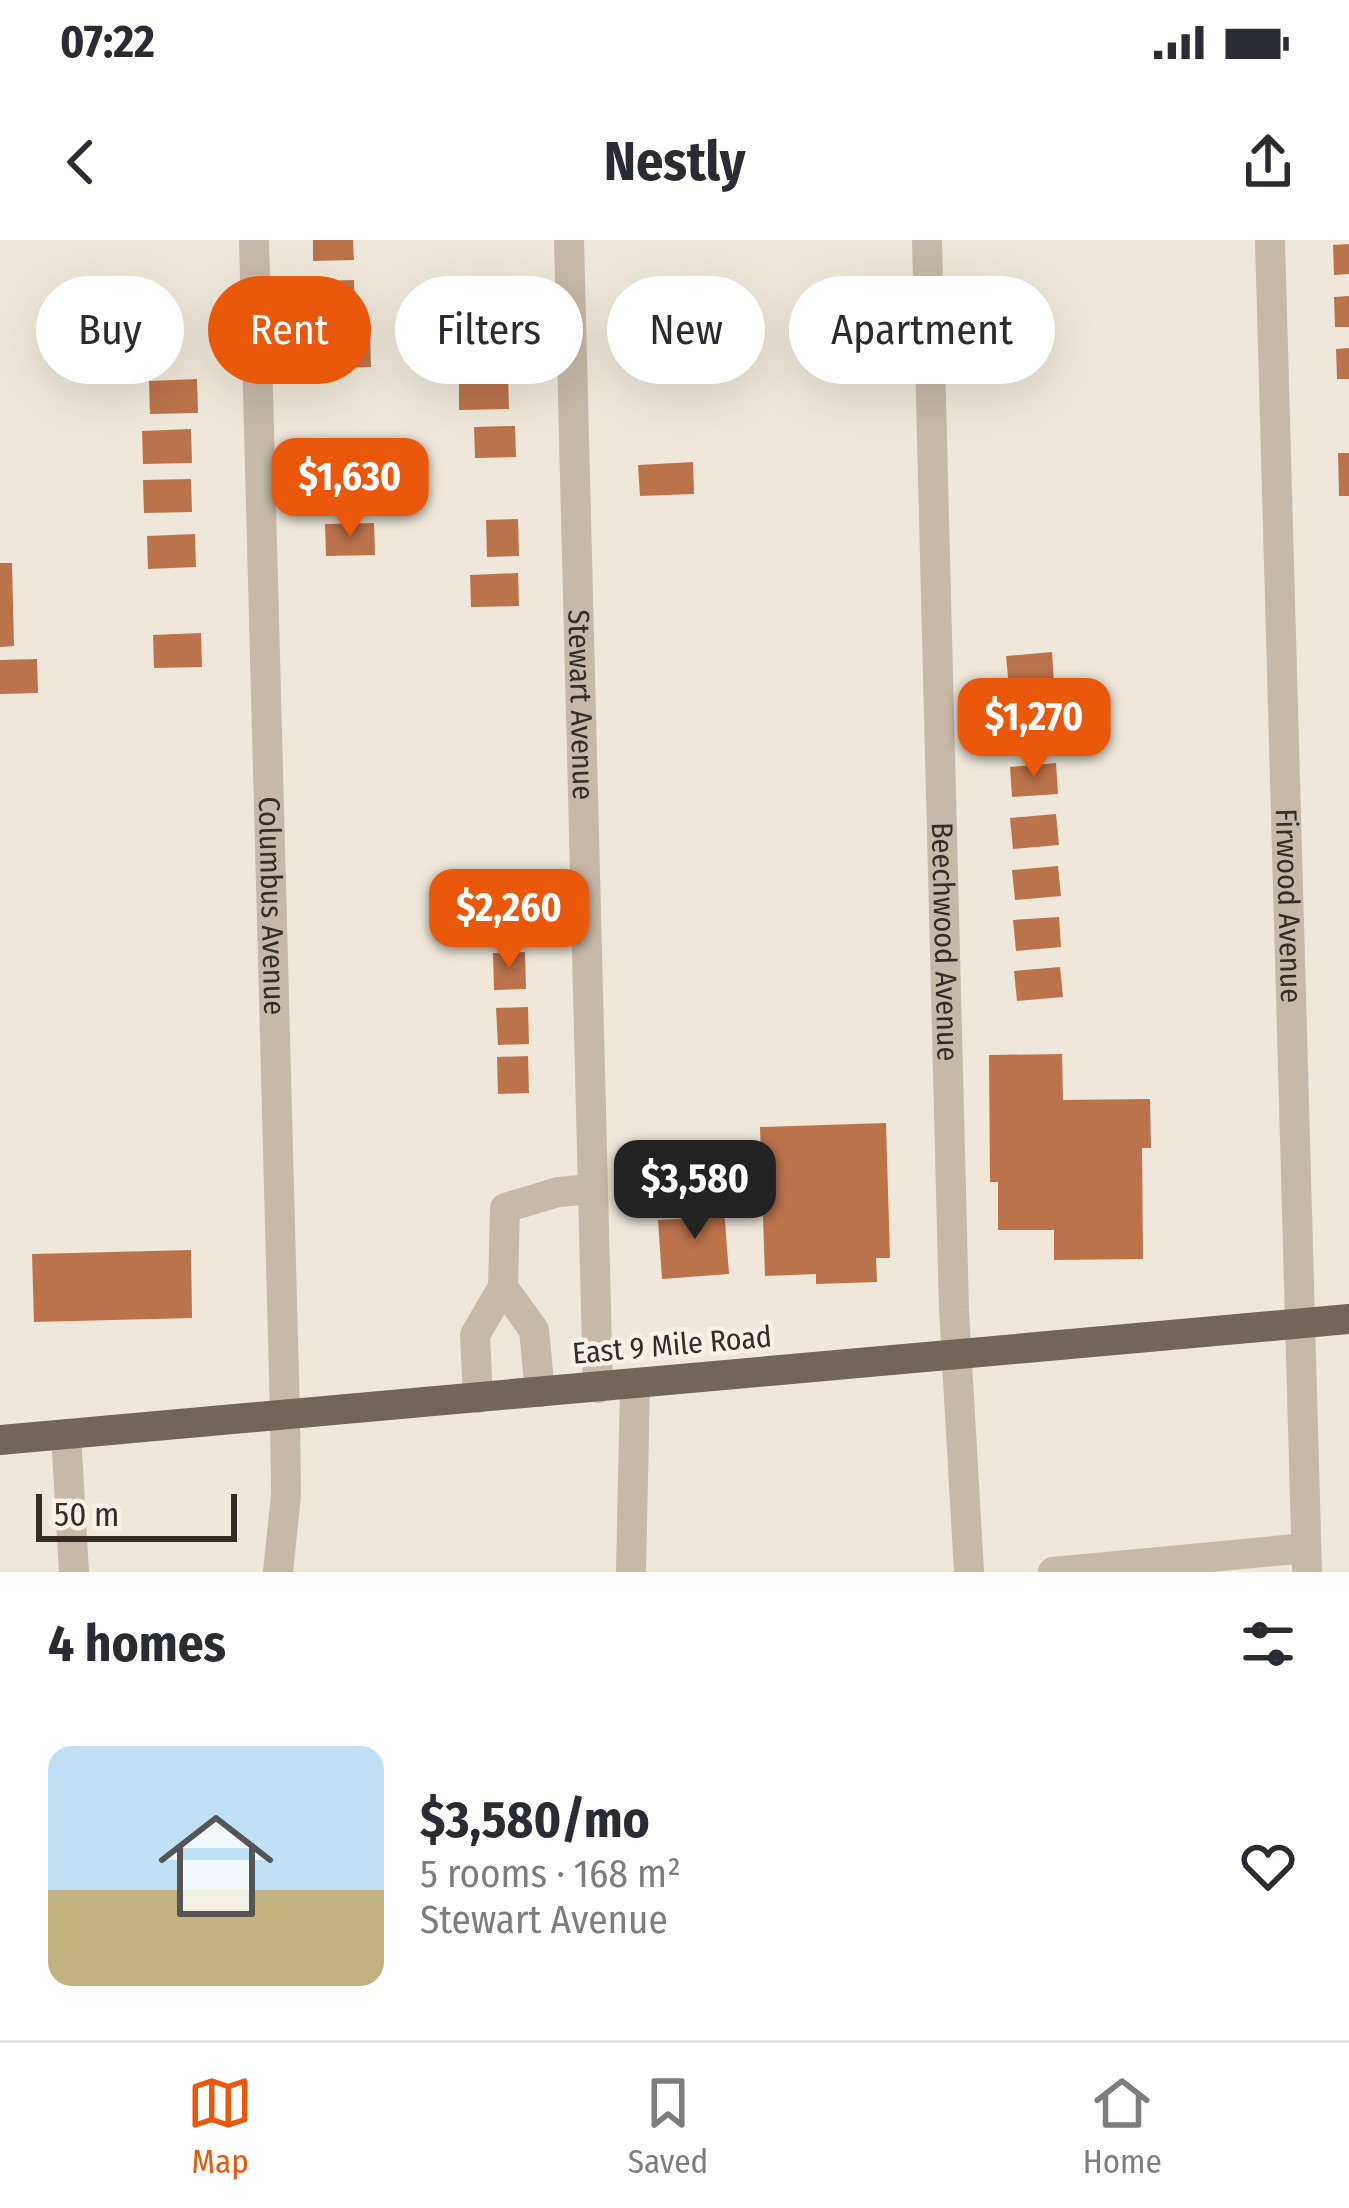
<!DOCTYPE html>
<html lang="en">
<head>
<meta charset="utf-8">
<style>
  :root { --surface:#fff; --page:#f7f7f7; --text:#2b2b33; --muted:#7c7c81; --line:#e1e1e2; --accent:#ea580c }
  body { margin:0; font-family:"Fira Sans Condensed",sans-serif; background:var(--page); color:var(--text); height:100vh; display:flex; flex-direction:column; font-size:45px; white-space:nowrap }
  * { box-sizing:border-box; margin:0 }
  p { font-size:39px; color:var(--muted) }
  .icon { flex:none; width:66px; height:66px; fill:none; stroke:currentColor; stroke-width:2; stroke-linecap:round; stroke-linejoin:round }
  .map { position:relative; height:1332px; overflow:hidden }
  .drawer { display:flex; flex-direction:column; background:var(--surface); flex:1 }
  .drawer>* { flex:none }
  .hud { position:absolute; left:36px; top:36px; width:1278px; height:108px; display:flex; gap:24px }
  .scale { position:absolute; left:36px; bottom:30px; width:201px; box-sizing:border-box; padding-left:12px; border:6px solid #332c27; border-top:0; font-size:33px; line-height:42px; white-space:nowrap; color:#332c27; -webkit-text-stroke:9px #f7f1e6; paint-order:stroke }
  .price { position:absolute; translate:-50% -102px; padding:0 27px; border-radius:24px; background:var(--accent); color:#fff; font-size:39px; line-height:78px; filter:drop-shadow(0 3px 6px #0008) }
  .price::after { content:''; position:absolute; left:50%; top:72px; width:36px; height:27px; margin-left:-18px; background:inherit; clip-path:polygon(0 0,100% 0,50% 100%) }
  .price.on { background:#222; color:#fff }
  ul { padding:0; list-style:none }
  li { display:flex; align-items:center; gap:36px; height:300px; padding:0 48px }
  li+li { border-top:3px solid var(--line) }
  li span { display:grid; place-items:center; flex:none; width:336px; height:240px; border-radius:24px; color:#555 }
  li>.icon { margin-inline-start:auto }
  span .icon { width:144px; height:144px; fill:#fffc; stroke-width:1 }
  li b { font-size:51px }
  h2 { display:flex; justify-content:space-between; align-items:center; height:144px; padding:0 48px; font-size:51px }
  .pill { padding:0 42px; border-radius:54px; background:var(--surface); box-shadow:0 12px 48px #0002; font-size:42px; line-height:108px }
  .pill.on { background:var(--accent); color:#fff }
  .status { display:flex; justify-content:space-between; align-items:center; height:84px; padding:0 60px; background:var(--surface); direction:ltr }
  .status svg { height:33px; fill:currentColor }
  header { display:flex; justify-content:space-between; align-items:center; height:156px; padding:0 48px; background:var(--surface); font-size:54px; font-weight:700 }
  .tab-bar { display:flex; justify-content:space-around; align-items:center; height:168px; border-top:3px solid var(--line); background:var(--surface); font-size:33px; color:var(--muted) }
  .tab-bar a { display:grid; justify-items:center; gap:6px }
  .tab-bar .on { color:var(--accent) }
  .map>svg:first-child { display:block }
  .building { fill:#bb734c }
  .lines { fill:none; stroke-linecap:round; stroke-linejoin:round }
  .minor { stroke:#c6b9a7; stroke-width:30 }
  .major { stroke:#746559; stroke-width:30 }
  .labels { text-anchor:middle; stroke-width:9; stroke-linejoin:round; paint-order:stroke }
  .street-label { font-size:30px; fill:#332c27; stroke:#f7f1e6 }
</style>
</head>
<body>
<div class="status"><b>07:22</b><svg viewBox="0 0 49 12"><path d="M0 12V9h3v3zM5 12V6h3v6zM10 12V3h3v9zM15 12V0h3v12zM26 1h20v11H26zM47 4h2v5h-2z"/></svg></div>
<header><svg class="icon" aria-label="back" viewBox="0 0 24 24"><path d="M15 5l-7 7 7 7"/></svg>Nestly<svg class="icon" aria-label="share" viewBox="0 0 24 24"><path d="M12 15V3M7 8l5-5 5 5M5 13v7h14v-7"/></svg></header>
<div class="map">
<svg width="1349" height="1332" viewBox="0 0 1349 1332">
  <rect width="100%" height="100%" fill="#efe8da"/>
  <path class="building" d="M313,0H353L354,20L313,21Z
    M1349,4V34L1334,35L1333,5Z
    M354,40L355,74L314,75L313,41Z
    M1349,56V87H1335L1334,57Z
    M370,94L371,127L316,129L315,96Z
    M1349,108V139H1337L1336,109Z
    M508,136L509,169L459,170V138Z
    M197,139L198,173L150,174L149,141Z
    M515,186L516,217L475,218L474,187Z
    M191,189L192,223L143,224L142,191Z
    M1338,213H1349V256H1339Z
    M693,222L694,254L640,256L638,225Z
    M191,239L192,272L144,273L143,240Z
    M372,239L373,270L317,272L316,240Z
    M518,279L519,316L487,317L486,280Z
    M374,283L375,315L326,316L325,284Z
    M195,294L196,327L148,329L147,296Z
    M0,323H12L14,406L0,407Z
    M518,333L519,366L471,367L470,335Z
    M201,393L202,427L154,428L153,395Z
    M1052,412L1054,443L1009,447L1006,416Z
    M37,419L38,453L0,454V420Z
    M1056,523L1058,554L1012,557L1010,527Z
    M1056,574L1059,605L1013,609L1010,578Z
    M1058,626L1061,656L1015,660L1012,630Z
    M1059,677L1061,707L1016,711L1013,680Z
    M525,712L526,749L494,750L493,713Z
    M1060,727L1063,757L1017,761L1014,731Z
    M528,767L529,804L498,805L496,768Z
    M1062,814L1063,860L1150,859L1151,908H1142L1143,1019L1054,1020V990H998V942H990L989,815Z
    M528,816L529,853L498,854L497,817Z
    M886,883L890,1018H876L877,1042L816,1044V1034L765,1036L760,887Z
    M723,955L729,1034L662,1039L658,980L696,978L695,957Z
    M191,1010L192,1078L34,1082L32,1014Z"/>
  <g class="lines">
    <g class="minor">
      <path id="s1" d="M254,0L285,1175L286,1255L278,1332"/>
      <path id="s2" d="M569,0L598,1148"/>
      <path id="s3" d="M927,0L954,1070L969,1332"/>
      <path id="s4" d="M1270,0L1307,1332"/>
      <path d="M503,1047L505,968L558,952L592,949"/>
      <path d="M478,1158L475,1095L503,1047L534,1090L540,1152"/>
      <path d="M66,1194L74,1332"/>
      <path d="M631,1332L635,1144"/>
      <path d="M1053,1332L1306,1308"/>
    </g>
    <path class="major" d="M0,1200L1349,1079"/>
  </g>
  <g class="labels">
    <g class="street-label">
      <text dy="10" stroke="none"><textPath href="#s2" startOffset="465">Stewart Avenue</textPath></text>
      <text dy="10" stroke="none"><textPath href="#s1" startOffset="666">Columbus Avenue</textPath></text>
      <text dy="10" stroke="none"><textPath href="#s4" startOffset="666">Firwood Avenue</textPath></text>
      <text dy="10" stroke="none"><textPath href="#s3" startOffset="702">Beechwood Avenue</textPath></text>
      <text transform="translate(672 1105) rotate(-5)" y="10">East 9 Mile Road</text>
    </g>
  </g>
</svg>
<div class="scale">50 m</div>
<b class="price" style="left:350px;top:300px">$1,630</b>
<b class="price" style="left:1034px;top:540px">$1,270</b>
<b class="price" style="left:509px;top:731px">$2,260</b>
<b class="price on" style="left:695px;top:1002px">$3,580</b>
<div class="hud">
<a class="pill">Buy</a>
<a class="pill on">Rent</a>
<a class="pill">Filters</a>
<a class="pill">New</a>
<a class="pill">Apartment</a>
</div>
</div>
<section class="drawer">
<h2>4 homes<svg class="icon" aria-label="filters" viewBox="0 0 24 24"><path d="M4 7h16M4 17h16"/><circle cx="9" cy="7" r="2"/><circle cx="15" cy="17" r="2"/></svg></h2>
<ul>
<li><span style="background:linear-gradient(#bfe0f5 60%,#c2b280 0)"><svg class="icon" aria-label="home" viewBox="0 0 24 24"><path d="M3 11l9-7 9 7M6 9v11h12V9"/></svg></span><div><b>$3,580/mo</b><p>5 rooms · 168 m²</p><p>Stewart Avenue</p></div><svg class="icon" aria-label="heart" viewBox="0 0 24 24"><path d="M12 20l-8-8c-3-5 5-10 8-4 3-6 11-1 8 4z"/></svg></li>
</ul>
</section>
<nav class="tab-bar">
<a class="on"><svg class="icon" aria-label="map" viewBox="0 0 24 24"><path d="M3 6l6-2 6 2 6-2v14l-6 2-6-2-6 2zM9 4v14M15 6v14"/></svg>Map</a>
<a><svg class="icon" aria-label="saved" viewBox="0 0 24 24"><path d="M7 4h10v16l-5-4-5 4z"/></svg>Saved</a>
<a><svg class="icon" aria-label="home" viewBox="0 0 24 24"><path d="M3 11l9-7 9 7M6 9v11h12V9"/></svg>Home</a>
</nav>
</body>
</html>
